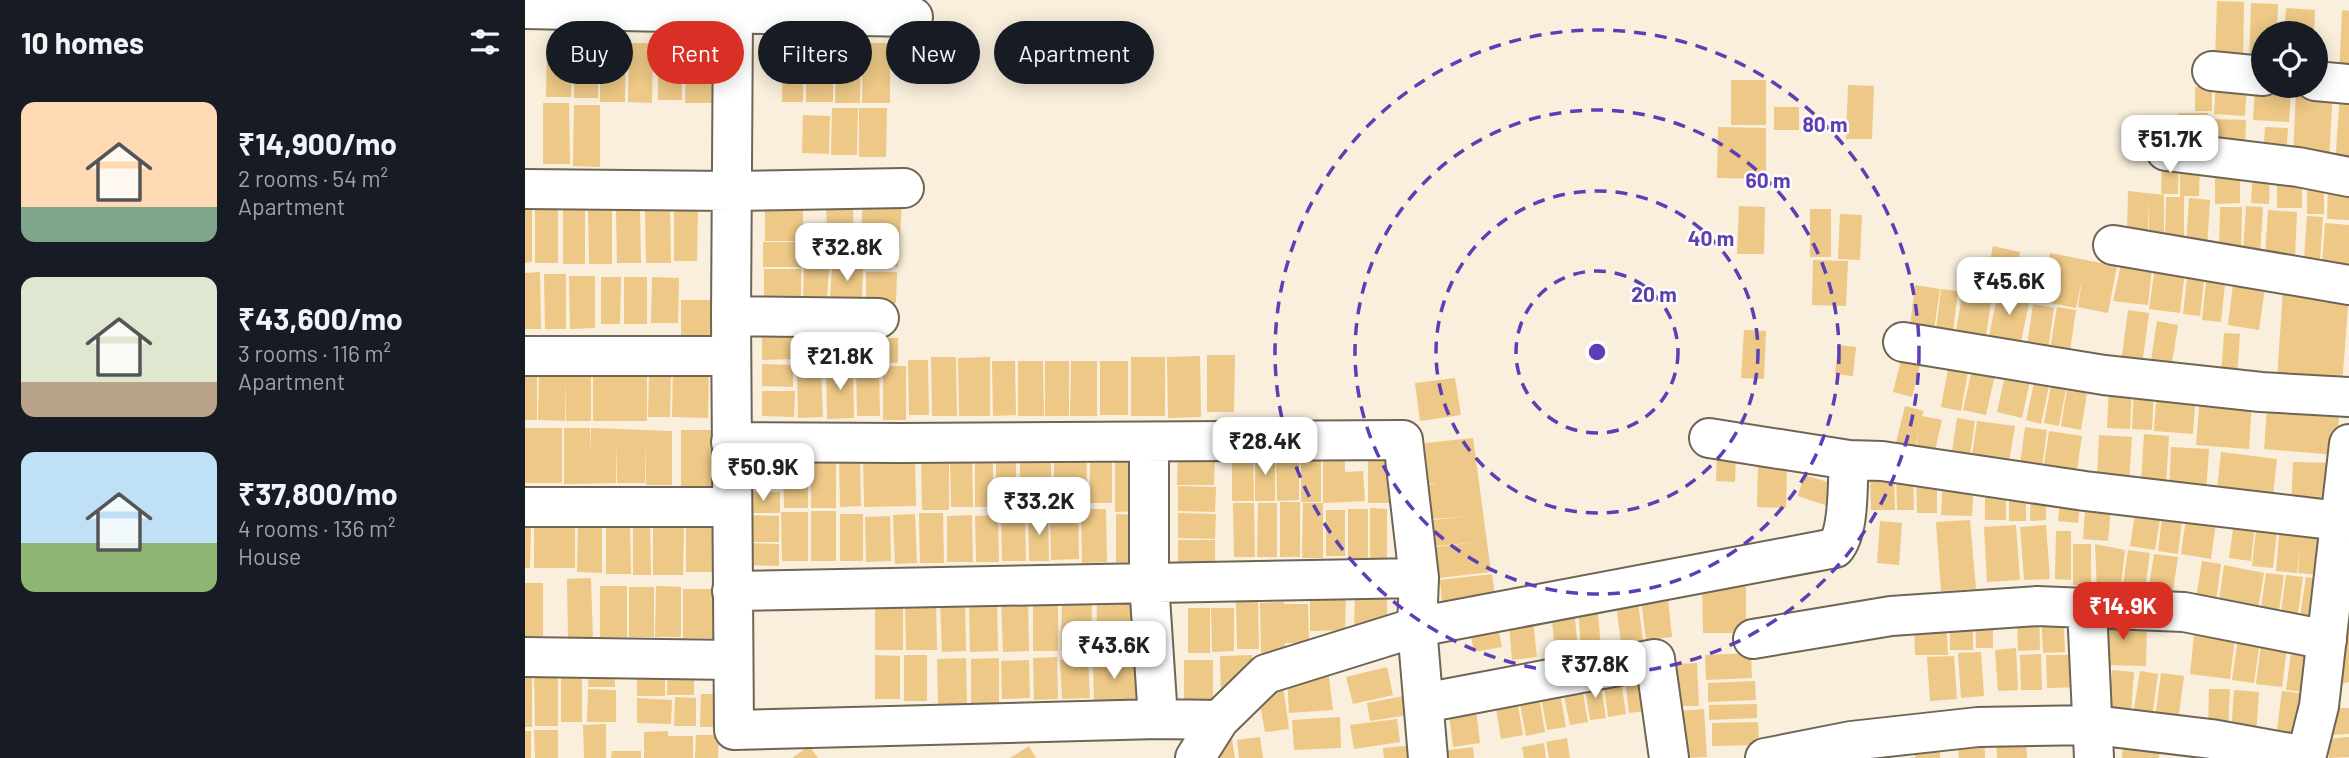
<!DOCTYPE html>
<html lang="en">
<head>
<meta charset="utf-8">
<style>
  :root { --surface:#171b24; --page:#242831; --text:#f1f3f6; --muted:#9ea1a6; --accent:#d93025 }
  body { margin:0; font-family:Barlow,sans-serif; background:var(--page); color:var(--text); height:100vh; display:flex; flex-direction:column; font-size:26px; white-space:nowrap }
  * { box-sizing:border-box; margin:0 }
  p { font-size:23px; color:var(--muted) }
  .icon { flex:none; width:38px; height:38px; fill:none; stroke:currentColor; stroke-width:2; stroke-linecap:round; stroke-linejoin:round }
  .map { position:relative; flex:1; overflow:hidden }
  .sheet { display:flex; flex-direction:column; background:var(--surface); width:525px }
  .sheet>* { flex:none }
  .guide { position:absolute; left:21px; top:21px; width:665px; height:63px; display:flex; gap:14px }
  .controls { position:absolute; left:1726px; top:21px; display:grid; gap:14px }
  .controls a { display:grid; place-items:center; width:77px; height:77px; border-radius:50%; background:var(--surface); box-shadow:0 4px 18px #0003; font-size:35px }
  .price { position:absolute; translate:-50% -60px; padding:0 16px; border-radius:14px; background:#fff; color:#222; font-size:23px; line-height:46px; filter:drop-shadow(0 2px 4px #0008) }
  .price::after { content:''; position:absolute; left:50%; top:42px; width:21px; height:16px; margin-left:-10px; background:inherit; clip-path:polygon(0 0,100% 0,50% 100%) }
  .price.current { background:var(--accent); color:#fff }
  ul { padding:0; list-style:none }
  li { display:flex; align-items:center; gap:21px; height:175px; padding:0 21px }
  li span { display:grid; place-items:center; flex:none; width:196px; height:140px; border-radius:14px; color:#555 }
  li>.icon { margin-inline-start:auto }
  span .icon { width:84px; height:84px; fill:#fffc; stroke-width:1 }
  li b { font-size:30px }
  h2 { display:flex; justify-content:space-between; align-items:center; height:84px; padding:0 21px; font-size:30px }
  .chip { padding:0 24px; border-radius:32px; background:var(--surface); box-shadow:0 4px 18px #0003; font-size:24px; line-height:63px }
  .chip.current { background:var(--accent); color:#fff }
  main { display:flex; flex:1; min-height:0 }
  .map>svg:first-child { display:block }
  .building { fill:#edc886 }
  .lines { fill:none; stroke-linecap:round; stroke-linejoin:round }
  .minor-casing { stroke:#6e6555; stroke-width:42 }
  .minor { stroke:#fff; stroke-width:38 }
  .ring { fill:none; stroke:#5c3eb6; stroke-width:3.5; stroke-dasharray:12 9 }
  .centre { fill:#5c3eb6; stroke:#fffdf9; stroke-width:3.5 }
  .ring-label { font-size:21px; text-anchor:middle; font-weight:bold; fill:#5c3eb6; stroke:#fffdf9; stroke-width:5; stroke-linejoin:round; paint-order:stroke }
</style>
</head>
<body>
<main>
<section class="sheet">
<h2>10 homes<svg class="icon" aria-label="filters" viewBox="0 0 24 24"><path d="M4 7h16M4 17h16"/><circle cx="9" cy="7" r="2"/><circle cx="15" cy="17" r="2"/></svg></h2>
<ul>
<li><span style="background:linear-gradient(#ffd9b3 75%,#7fa58c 0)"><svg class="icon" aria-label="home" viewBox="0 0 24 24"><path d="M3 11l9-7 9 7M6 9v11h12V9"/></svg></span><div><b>₹14,900/mo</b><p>2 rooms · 54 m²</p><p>Apartment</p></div></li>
<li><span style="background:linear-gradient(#dfe7d0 75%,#b9a48a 0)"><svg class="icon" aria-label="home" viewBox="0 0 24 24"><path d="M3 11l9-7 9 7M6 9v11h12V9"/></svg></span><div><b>₹43,600/mo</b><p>3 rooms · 116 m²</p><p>Apartment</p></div></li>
<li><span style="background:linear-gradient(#bfe0f5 65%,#8fb573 0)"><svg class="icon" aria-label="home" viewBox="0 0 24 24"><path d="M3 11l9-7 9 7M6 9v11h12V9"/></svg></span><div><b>₹37,800/mo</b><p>4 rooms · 136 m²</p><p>House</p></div></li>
</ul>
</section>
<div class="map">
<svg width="1824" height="758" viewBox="0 0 1824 758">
  <rect width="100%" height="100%" fill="#f9efdc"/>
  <path class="building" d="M1692,1L1719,2L1718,62H1690Z
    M1726,3L1753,4L1752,33H1738V66H1724Z
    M1761,8L1790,10L1789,33H1759Z
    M1817,10L1824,11V77H1814Z
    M22,43L47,44L46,97H21Z
    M73,43V98H49L48,44Z
    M75,43H101L100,102H75Z
    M104,43H128L127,103L103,102Z
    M133,43H157V100H133Z
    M162,43L194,44L193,103H160Z
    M338,43H365V103H337Z
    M312,44H336L335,103H310Z
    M258,45H279L278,102H257Z
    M281,45H308V102H281Z
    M1206,80H1241V125H1206Z
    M1691,82L1722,84L1720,116L1689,114Z
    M1323,85L1349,86L1347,139H1321Z
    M1730,86L1766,88L1764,122L1728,120Z
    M1670,87H1687V111H1670Z
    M1771,88L1808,90L1804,161L1768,159Z
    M1815,93L1824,94V167L1810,166Z
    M18,103H44L45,164H18Z
    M49,105H75V167L48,166Z
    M1249,107H1274V130H1249Z
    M307,108H333L332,155H306Z
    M334,108H362L361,157H334Z
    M1653,113H1683L1682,148L1645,146Z
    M278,115L305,116L304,154L277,153Z
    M1688,119L1721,120L1720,151L1687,149Z
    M1193,127L1241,128V179L1192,178Z
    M1740,127L1763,128L1761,158L1738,156Z
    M1637,156L1654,157L1653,194H1636Z
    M1655,161H1675L1674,196H1659V245H1640L1641,197H1655Z
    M1715,165V203L1690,204V166Z
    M1728,168H1745L1744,204L1726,203Z
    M1752,174H1777V208H1752Z
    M1782,180L1799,181V214H1782Z
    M1803,186L1824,187V220L1802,219Z
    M1603,191L1639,195V239H1624V199L1623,233H1602Z
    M1664,198L1685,200L1682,248L1661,247Z
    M338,200L377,202L373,267L334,264Z
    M0,204H7V262L0,263Z
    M10,204H33V263H10Z
    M38,204H60V264H38Z
    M149,204H173L172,261H149Z
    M301,204H328L329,262H303Z
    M1214,206L1240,207L1239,254H1212Z
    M1721,206L1738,207L1735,254L1718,253Z
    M115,207L116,263H92L91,208Z
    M145,207L146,263H121L120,208Z
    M1695,207H1717L1716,252L1694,251Z
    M87,208V264H64L63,209Z
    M278,208V241H240V209Z
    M1285,209H1306V257H1285Z
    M1743,210L1772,212L1770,258L1740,257Z
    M1315,214L1337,215L1335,260L1313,259Z
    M1782,216L1798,217L1795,260H1779Z
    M1800,223L1824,225V267L1797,265Z
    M238,242H279V267H238Z
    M1468,246L1495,252L1487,289L1460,284Z
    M1525,253L1592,266L1583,313L1553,307L1557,279L1551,308L1516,301Z
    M1598,255L1628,259L1623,305L1588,301Z
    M1288,260L1323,261L1321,306L1287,305Z
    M307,267L338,269L337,298L305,297Z
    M1630,267L1660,271L1655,313L1624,309Z
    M279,268L304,269L302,298H278Z
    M239,269H276V297H239Z
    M1663,269L1680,272L1675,316L1658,314Z
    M15,272L16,329H0V273Z
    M341,272H372L371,303H341Z
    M1682,273L1701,275L1696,322L1677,320Z
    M19,274H41V329H20Z
    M44,276H70V328L45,329Z
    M1709,276L1741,281L1734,330L1703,325Z
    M76,277H96L95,324H76Z
    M99,277H122V324H99Z
    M127,277L154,278L153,323H126Z
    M1439,284L1468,289L1461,336L1431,331Z
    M1390,285L1415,289L1409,330L1385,327Z
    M1416,289L1433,291L1428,332L1411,330Z
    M1758,289L1824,294L1817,385L1752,380Z
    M1473,291L1505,298L1496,342L1464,336Z
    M156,300H192L191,341L156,340Z
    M1508,304L1529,308L1523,349L1502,345Z
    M1532,307L1551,310L1545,351L1525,349Z
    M1603,310L1624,313L1618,358L1597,356Z
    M1632,321L1653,325L1647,363L1626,360Z
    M1219,330L1241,331L1239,379L1216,378Z
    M273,332H305V360L273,361Z
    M269,333L270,359L237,360V334Z
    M1699,333L1715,334L1712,376L1696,375Z
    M312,334H340V361L312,362Z
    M342,338H373V363H342Z
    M1313,345L1331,347L1328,376L1310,374Z
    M1378,352L1397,357L1387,397L1368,392Z
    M682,355H710L709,412H682Z
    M675,356L676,417L643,418L642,357Z
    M406,357H431L432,416H407Z
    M465,357V416H434L433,358Z
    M606,357H640V416H606Z
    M1425,358L1445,361L1436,411L1416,407Z
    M383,360H403L404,415H384Z
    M467,361H490L491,415L468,416Z
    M493,361H518L519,416H493Z
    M520,361H544V416H520Z
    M546,361H572V416H545Z
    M575,361H603V415H575Z
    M237,364L268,365V387L237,386Z
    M328,364L329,418L302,419L301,365Z
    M331,364H354L355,416H332Z
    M1448,365L1471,370L1461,415L1438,410Z
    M358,366H381V420H358Z
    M14,367L66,371V421H41V379L40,421L13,420Z
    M148,367H184L183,418L147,417Z
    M0,368H12V420H0Z
    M122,369V421H68V370Z
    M272,369H296L298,417L273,418Z
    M124,371H146L145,417H123Z
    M1481,371L1506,376L1497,418L1472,412Z
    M930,378L936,415L895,421L890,383Z
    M1510,378L1525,381L1516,424L1501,420Z
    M1527,380L1542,383L1534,426L1519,423Z
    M1543,383L1563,387L1556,430L1536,426Z
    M1609,386L1629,387L1627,430L1607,429Z
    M1584,387H1607L1605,429L1582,428Z
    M1632,387L1671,390L1668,434L1629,431Z
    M237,391H270L269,417L237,416Z
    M1675,396L1727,400L1724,449L1671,445Z
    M1743,397L1815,403L1811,455L1739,449Z
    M1380,406L1399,411L1397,416L1417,420L1407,464L1389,460L1394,432L1387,460L1368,455Z
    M1432,418L1450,421L1443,468L1425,465Z
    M1452,421L1490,426L1482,474L1445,469Z
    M1500,427L1522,430L1516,475L1494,472Z
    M0,428H37V483H0Z
    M39,428H65V454L66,428L147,431V485H121V443L120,483H92V440L91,483L39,484Z
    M156,430H193V486H156Z
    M1524,431L1557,436L1550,483L1517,478Z
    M1619,434L1644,436L1641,484L1616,482Z
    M1574,435L1607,437L1604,481L1572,479Z
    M948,438L966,572L914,578L910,547L953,542L911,546L908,520L944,516L907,519L903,484L914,483H904L900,443Z
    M1646,447L1684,449L1681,493L1644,491Z
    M728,450L729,501H707V451Z
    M843,450H869V503H843Z
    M730,452H750V501H730Z
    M751,452H774V500L752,501Z
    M1192,452H1211L1210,482L1191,481Z
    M1696,452L1752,459L1747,504L1691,498Z
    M776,453H796V502H776Z
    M565,454H587V503H565Z
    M798,454H820V472L838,471L840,501L798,503Z
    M258,455H283V508H259Z
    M286,455H311V508H286Z
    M335,455L336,506L315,507L314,456Z
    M396,455H424V510H397Z
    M653,455L690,456L689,485H652Z
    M338,457H390L391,506L339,507Z
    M526,457V503H495V458Z
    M529,457L562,458L561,501L529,500Z
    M221,458H257V489H221Z
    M425,458H447L448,507H426Z
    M450,458H468V507H450Z
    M471,458H491V505H471Z
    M590,462H616V511L590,512Z
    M1768,462L1810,463L1809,508L1766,507Z
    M1233,463L1262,464L1261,508L1232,507Z
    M1369,470L1370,510H1346L1345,471Z
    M1412,470V513H1392L1391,471Z
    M1371,471H1388L1389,510H1372Z
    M1279,475L1310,484L1303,506L1273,496Z
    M1418,479L1449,481L1447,516L1416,515Z
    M1484,484H1501V521H1484Z
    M1460,485H1481V520H1460Z
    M653,486L691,487L690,512L653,511Z
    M1506,489H1521V520L1505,521Z
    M1536,490L1556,492L1553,523L1533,521Z
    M220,492H255V513H220Z
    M1561,495L1587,497L1583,541L1558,539Z
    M755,502H775V557H755Z
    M1612,502L1637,506L1630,550L1605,546Z
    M708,503H729L730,557H709Z
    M733,503H752V557H732Z
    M778,503H798V558H777Z
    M845,508L862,509V559H845Z
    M556,509H581L582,562L557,563Z
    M823,509H843V558H823Z
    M801,510H820V556H801Z
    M1638,510L1658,512L1653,554L1633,551Z
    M286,511H311V561H286Z
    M553,511L554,559L526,560L525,512Z
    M1662,511L1692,515L1686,559L1656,554Z
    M256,512H283V561H257Z
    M523,512L524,561H504L503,513Z
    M394,513H418L419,563H395Z
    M653,513L691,514L690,539L653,538Z
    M315,514H338V561H315Z
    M390,514L392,563L370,564L368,515Z
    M591,514L616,515L615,562H591Z
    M219,515L254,516V542H218Z
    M447,515L448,562H422V516Z
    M473,515L474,562H451L450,516Z
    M476,515H500L501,561H477Z
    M365,516L366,561L341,562L340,517Z
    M1445,520L1451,589L1416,591L1411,522Z
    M1732,520L1753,522L1748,568L1727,566Z
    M1355,521L1377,523L1374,565L1352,563Z
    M1709,521L1730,524L1726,561L1704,558Z
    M53,522H77V573L52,572Z
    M161,522H195V572H161Z
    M9,523H50V568H9Z
    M0,524L6,525L5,568H0Z
    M105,524L106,574H81V525Z
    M1755,524L1799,529L1795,575L1773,573L1775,547L1772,573L1751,571Z
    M108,525H125L126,575H108Z
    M128,525H159L158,575H128Z
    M1491,525L1495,580L1462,582L1459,527Z
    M1521,525L1525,579L1499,580L1495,527Z
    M1531,531H1546V580L1530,579Z
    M653,540H690V566L653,565Z
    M218,543L254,544V566L218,565Z
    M1548,544H1566V585H1548Z
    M1570,544L1600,550L1595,593L1572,590Z
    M1603,550L1625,553L1619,596L1597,592Z
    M1629,554L1653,557L1646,603L1622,600Z
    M1677,561L1696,564L1690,608L1670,604Z
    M1699,565L1739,573L1732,614L1693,608Z
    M1741,573L1759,575L1753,618L1735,615Z
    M967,574L970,597L917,604L915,580Z
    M1761,575L1778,577L1772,621L1755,619Z
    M1781,577L1797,580L1790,626L1774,623Z
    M66,578L68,640H43L42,579Z
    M0,583H18V636H0Z
    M1177,583H1221V633H1178Z
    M75,586H102V637H75Z
    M131,586L156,587V637H130Z
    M104,587H129V637H104Z
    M158,589H192V638H158Z
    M1142,589L1147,637L1121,640L1115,592Z
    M821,594L820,630L785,631V600Z
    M862,594V619L829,627L830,595Z
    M1112,595L1118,640L1096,643L1090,597Z
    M537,599H567L566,652L536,651Z
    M533,600V651H508V601Z
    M572,600H617L616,654L571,653Z
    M733,600L734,649H712L711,601Z
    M350,602H378V650H350Z
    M380,602H411L412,650H381Z
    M440,602L441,651L417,652L415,603Z
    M472,602L473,651L445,652L444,603Z
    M476,602H503L504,651L478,652Z
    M759,602V604H783L784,643H760V652L736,653L735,603Z
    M1072,604L1076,648L1056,650L1053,605Z
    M663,608H685V653H663Z
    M686,608H709V651L687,652Z
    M1049,608L1053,650L1030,653L1026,610Z
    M1007,610L1012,657L987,660L983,613Z
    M1514,610L1515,650L1493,651L1492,611Z
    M1538,611L1540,652L1518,653L1516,612Z
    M1450,613H1468V648H1451Z
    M1425,615H1448V650H1425Z
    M1421,616L1423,655H1390L1389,617Z
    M1575,618L1622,620L1621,666L1574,665Z
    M1670,625L1711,629L1705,679L1665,674Z
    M973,626L977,647L949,652L945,631Z
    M1714,631L1736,634L1729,683L1707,680Z
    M1824,631V682L1816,684V632Z
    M1737,637L1763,640L1757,687L1731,684Z
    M1767,645L1788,648L1782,692L1761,690Z
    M1491,648L1493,690L1473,691L1470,650Z
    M1456,652L1459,696L1436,698L1433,653Z
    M1226,653L1227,678L1181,680L1180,655Z
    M1516,654L1517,690H1496L1495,655Z
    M350,655L375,656V699H350Z
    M379,655H402V701H379Z
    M727,655L728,683L696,701L695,656Z
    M1521,655H1557V687L1522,688Z
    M1429,656L1432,699L1405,701L1402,657Z
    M532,657L533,699L509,700L508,658Z
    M441,658L442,704L413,705L412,659Z
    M474,658V703H446V659Z
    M563,658L565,698L537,699L535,660Z
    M610,659L611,701L569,703L568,660Z
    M504,660L505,698L477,699L476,661Z
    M659,660H688V708H659Z
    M802,662L808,710L764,713L762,677Z
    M143,663H169V695H142Z
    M1172,663L1174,706H1152L1150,664Z
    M64,664H90V687H63Z
    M112,664H140V696H112Z
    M862,667L868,695L828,704L821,677Z
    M1126,667L1131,710L1104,713L1099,671Z
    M0,670H7V727H0Z
    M9,670H33V726H10Z
    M36,670H57V722H36Z
    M1587,670L1609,672L1606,713L1584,711Z
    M1615,671L1633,674L1627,718L1608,715Z
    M1636,673L1659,676L1653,721L1630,718Z
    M1095,674L1101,714L1083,717L1078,676Z
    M1075,680L1081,718L1065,720L1059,683Z
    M1230,681L1231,700L1183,702V683Z
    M1056,682L1063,722L1045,725L1037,686Z
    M758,685L764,729L740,732L734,699Z
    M1034,687L1041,727L1022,730L1015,691Z
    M63,689L91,690V722H62Z
    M1684,689H1705L1703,731L1683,730Z
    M1709,690L1734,692L1731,735L1706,734Z
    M1013,691L1020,732L1001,736L993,694Z
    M1757,691L1781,694L1775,740L1751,737Z
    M176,694H192L191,727H175Z
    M991,694L998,735L976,739L969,697Z
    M884,695L890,714L845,721L842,703Z
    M150,697L171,698V726H149Z
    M112,698L147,700L146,724L112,723Z
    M950,702L955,743L928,747L923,705Z
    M1232,704V718L1184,720V705Z
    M1806,708H1824V734L1807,735Z
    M1179,709L1182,757L1158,758L1154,711Z
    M815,717L816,748L769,750L767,720Z
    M872,719L875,742L829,749L825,725Z
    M1233,722L1234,745L1187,746V723Z
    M81,724V758H59L58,725Z
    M9,730H33V758H10Z
    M0,731H6V758H0Z
    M143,731V736H168V758H119V732Z
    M1500,731L1502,758H1472L1471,733Z
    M1459,733L1460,758H1434L1432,735Z
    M171,735H194L193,758H170Z
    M1599,736L1636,739L1634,758H1597Z
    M735,737L738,758H714L712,740Z
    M1824,737V757L1804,758L1802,739Z
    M1042,738L1045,758H1024L1021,742Z
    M707,739L710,758H688L685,744Z
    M1415,739V758H1390V740Z
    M1019,743L1021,758H999L997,747Z
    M891,745L892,758H859L858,748Z
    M284,746L293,758H267Z
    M504,746L511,758H485Z
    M948,747L949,758H918L917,751Z
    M87,751H116V758H86Z"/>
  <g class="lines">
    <defs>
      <path id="minor" d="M0,9L388,17
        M208,14L206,316L209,730L633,719L694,720
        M1687,71L1738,76
        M1790,81L1824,84
        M1641,151L1773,167L1824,177
        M0,189L206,191L379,188
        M1588,245L1824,285
        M206,316L354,318
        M1378,342L1579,375L1736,392L1824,397
        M0,356H206
        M1184,438L1324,460L1357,461L1560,491L1815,521
        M206,442L376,443L878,440L894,578L892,627L903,758
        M624,442V582L633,719
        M0,507H206
        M207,591L894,578
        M1562,608L1569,758
        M1228,639L1366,616L1512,606L1659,612L1802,640
        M0,657L208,660
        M899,703L1130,659L1144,758
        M670,758L694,720L741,674L892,627L1310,548C1325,531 1322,483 1324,460
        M1240,758L1326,741L1453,727L1569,725L1686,739L1781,756
        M1781,758L1794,706L1824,444"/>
    </defs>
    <use href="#minor" class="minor-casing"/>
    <use href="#minor" class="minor"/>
  </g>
  <g class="ring">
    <circle cx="1072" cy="352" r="81"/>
    <circle cx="1072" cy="352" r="161"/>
    <circle cx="1072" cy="352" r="242"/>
    <circle cx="1072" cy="352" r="322"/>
  </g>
  <circle cx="1072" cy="352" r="10" class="centre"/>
  <g class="ring-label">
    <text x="1300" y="132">80 m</text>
    <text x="1243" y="188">60 m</text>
    <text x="1186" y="246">40 m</text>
    <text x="1129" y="302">20 m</text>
  </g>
</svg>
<div class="controls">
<a><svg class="icon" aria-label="locate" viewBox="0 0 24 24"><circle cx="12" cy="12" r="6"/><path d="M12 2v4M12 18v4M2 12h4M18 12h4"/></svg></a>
</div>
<b class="price" style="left:1645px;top:175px">₹51.7K</b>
<b class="price" style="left:322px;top:283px">₹32.8K</b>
<b class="price" style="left:1484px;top:317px">₹45.6K</b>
<b class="price" style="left:315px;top:392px">₹21.8K</b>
<b class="price" style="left:740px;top:477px">₹28.4K</b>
<b class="price" style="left:238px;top:503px">₹50.9K</b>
<b class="price" style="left:514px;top:537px">₹33.2K</b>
<b class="price current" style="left:1598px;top:642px">₹14.9K</b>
<b class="price" style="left:589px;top:681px">₹43.6K</b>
<b class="price" style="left:1070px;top:700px">₹37.8K</b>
<div class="guide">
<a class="chip">Buy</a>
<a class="chip current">Rent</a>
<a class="chip">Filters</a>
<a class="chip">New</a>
<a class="chip">Apartment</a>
</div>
</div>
</main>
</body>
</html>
